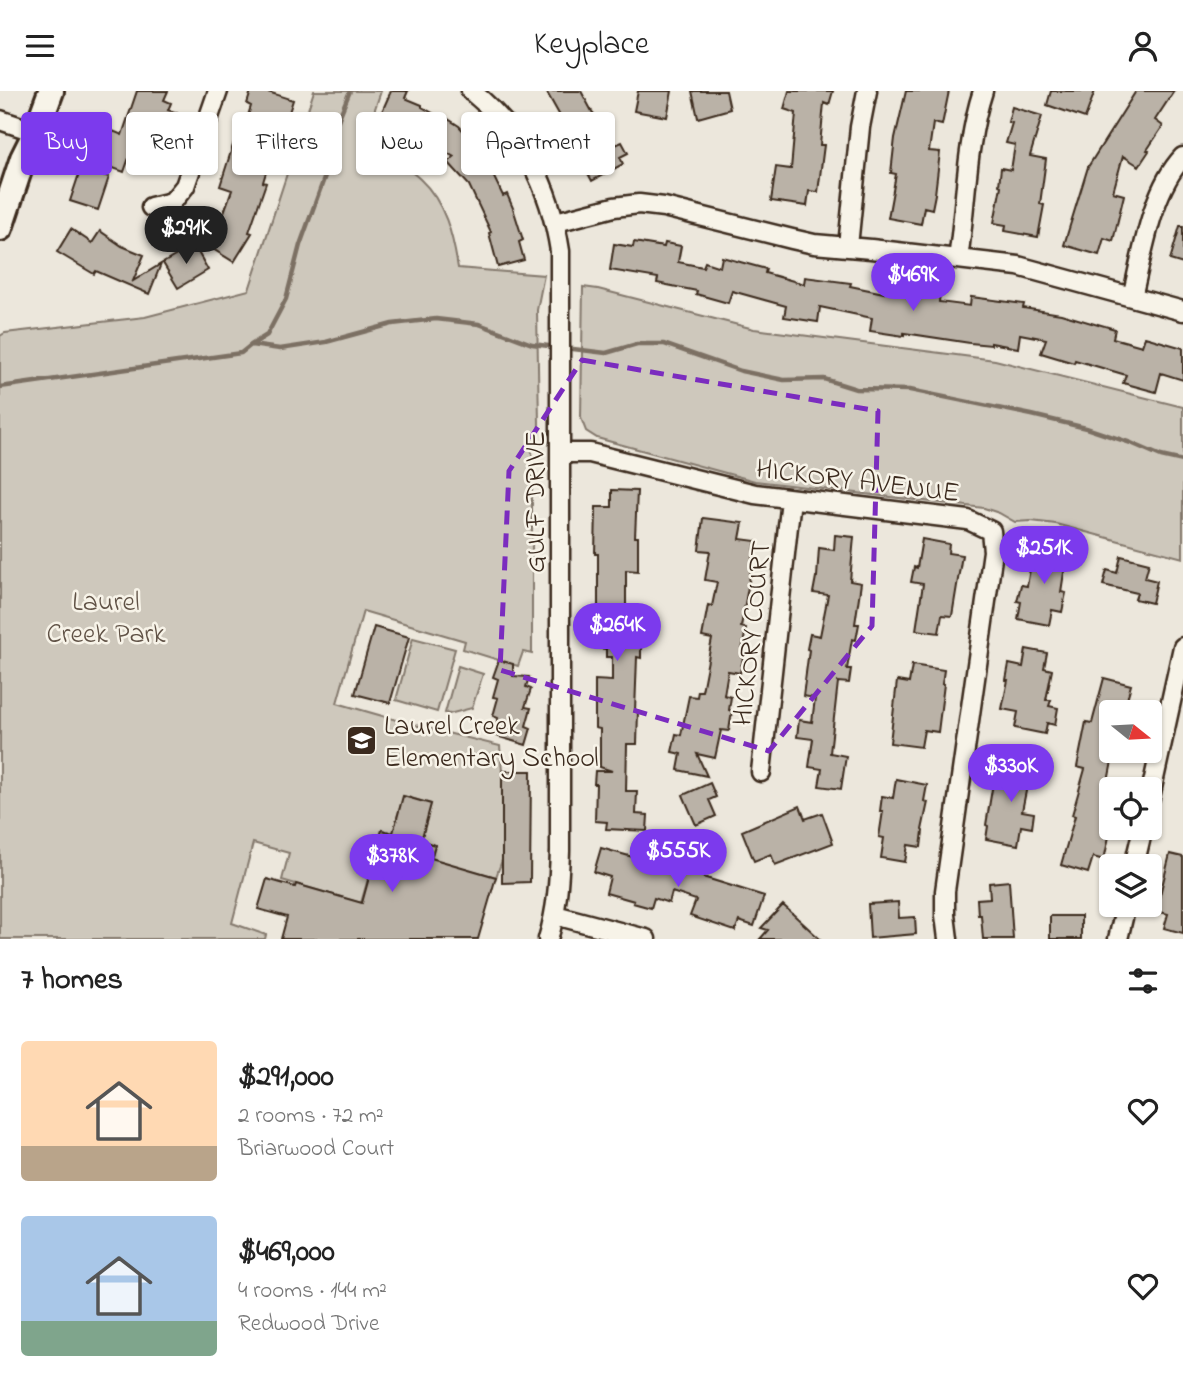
<!DOCTYPE html>
<html lang="en">
<head>
<meta charset="utf-8">
<style>
  :root { --surface:#fff; --page:#f2f2f2; --text:#222; --muted:#767676; --accent:#7c3aed }
  body { margin:0; font-family:"Indie Flower",sans-serif; background:var(--page); color:var(--text); height:100vh; display:flex; flex-direction:column; font-size:26px; white-space:nowrap }
  * { box-sizing:border-box; margin:0 }
  p { font-size:23px; color:var(--muted) }
  .icon { flex:none; width:38px; height:38px; fill:none; stroke:currentColor; stroke-width:2; stroke-linecap:round; stroke-linejoin:round }
  .map { position:relative; height:848px; overflow:hidden }
  .details { display:flex; flex-direction:column; background:var(--surface); flex:1 }
  .details>* { flex:none }
  .hud { position:absolute; left:21px; top:21px; width:700px; height:63px; display:flex; gap:14px }
  .needle { width:46px; rotate:108deg }
  .controls { position:absolute; left:1099px; top:609px; display:grid; gap:14px }
  .controls a { display:grid; place-items:center; width:63px; height:63px; border-radius:7px; background:var(--surface); box-shadow:0 2px 5px #0004; font-size:35px }
  .price { position:absolute; translate:-50% -60px; padding:0 16px; border-radius:24px; background:var(--accent); color:#fff; font-size:23px; line-height:46px; filter:drop-shadow(0 2px 4px #0008) }
  .price::after { content:''; position:absolute; left:50%; top:42px; width:21px; height:16px; margin-left:-10px; background:inherit; clip-path:polygon(0 0,100% 0,50% 100%) }
  .price.on { background:#222; color:#fff }
  ul { padding:0; list-style:none }
  li { display:flex; align-items:center; gap:21px; height:175px; padding:0 21px }
  li span { display:grid; place-items:center; flex:none; width:196px; height:140px; border-radius:7px; color:#555 }
  li>.icon { margin-inline-start:auto }
  span .icon { width:84px; height:84px; fill:#fffc; stroke-width:1 }
  li b { font-size:30px }
  h2 { display:flex; justify-content:space-between; align-items:center; height:84px; padding:0 21px; font-size:30px }
  .tag { padding:0 24px; border-radius:7px; background:var(--surface); box-shadow:0 2px 5px #0004; font-size:24px; line-height:63px }
  .tag.on { background:var(--accent); color:#fff }
  header { display:flex; justify-content:space-between; align-items:center; height:91px; padding:0 21px; background:var(--surface); font-size:32px; font-weight:600 }
  .map>svg:first-child { display:block }
  .green { fill:#cec8bc; stroke:#84796d; stroke-width:2 }
  .lines { fill:none; stroke-linecap:round; stroke-linejoin:round }
  .stream { stroke:#7c7064; stroke-width:4.5 }
  .building { fill:#bab2a7; stroke:#3b2a1e; stroke-width:2 }
  .street-casing { stroke:#3b2a1e; stroke-width:23 }
  .secondary-casing { stroke:#3b2a1e; stroke-width:30 }
  .street { stroke:#f7f3e8; stroke-width:18 }
  .secondary { stroke:#f7f3e8; stroke-width:24 }
  .marked { fill:none; stroke:#7b2cbf; stroke-width:5; stroke-dasharray:14 9; stroke-linejoin:round }
  .labels { text-anchor:middle; stroke-width:5; stroke-linejoin:round; paint-order:stroke }
  .street-label { font-size:28px; fill:#3b2a1e; stroke:#f7f3e8 }
  .park-label { font-size:28px; fill:#605246; stroke:#f7f3e8 }
  .poi-label { font-size:28px; fill:#3b2a1e; stroke:#f7f3e8; text-anchor:start }
</style>
</head>
<body>
<header><svg class="icon" aria-label="menu" viewBox="0 0 24 24"><path d="M4 6h16M4 12h16M4 18h16"/></svg>Keyplace<svg class="icon" aria-label="person" viewBox="0 0 24 24"><circle cx="12" cy="8" r="4"/><path d="M4 21q1-7 8-7t8 7"/></svg></header>
<div class="map">
<svg width="1183" height="848" viewBox="0 0 1183 848">
  <rect width="100%" height="100%" fill="#ece7dc"/>
  <filter id="ink" filterUnits="userSpaceOnUse"><feTurbulence type="fractalNoise" baseFrequency=".0143" numOctaves="2"/><feDisplacementMap in="SourceGraphic" scale="14" xChannelSelector="R" yChannelSelector="G"/><feConvolveMatrix kernelMatrix="1 2 1 2 8 2 1 2 1" color-interpolation-filters="sRGB"/></filter>
  <g filter="url(#ink)">
    <path class="green" d="M314,0H381L363,53C382,63 404,73 420,88C445,111 453,145 458,177L544,184L537,219L539,333L538,347L532,359V563L523,561L518,575L463,558L465,550L363,520L337,612L407,632L500,655L502,680V769L496,786L431,768L435,754L420,749L431,713L404,705L397,726L396,743L382,739L361,812L282,789L289,762L253,752L232,832L266,844L265,848H0V245L5,242L145,226L249,199Z
      M583,196L598,198L754,238L995,269L1183,316V467L1056,433L1031,430L1015,431L999,422L984,417L755,390L597,347L586,340L581,327Z
      M413,547L455,558L437,621L396,609Z
      M458,575L483,583L472,617L449,623L445,622Z"/>
    <g class="lines">
      <path class="stream" d="M251,254L267,244L286,208L300,154L334,60L336,34L350,0
        M565,257L606,262L637,253H664L741,280L784,289L824,288L856,298L910,299L1032,324L1086,337L1131,352L1161,365L1183,370
        M0,296L241,262L251,254L280,258L326,251L392,233L436,228L479,233L532,253L557,256"/>
    </g>
    <path class="building" d="M137,0H168L164,9L171,12L168,19L178,22L170,47L155,42L145,69L130,64L124,81L102,73L113,40L122,44Z
      M251,0H265L293,9L283,40L272,37L265,60L272,62L263,91L266,92L249,141L252,142L234,171L200,150L217,141L208,135L217,120L223,124L232,99L220,95L234,51L239,53L251,15L247,13Z
      M391,0H408L405,7L422,14V16L447,30L448,28L459,35L484,62L479,67L491,80L503,105L507,103L513,117L523,149L519,151L524,169L498,176L489,142L491,141L469,94L448,71L454,66L414,43L416,40L380,25Z
      M546,0H581L611,56L622,51L628,62L620,66L623,73L592,90L584,75L576,80L555,40L565,34Z
      M638,0H672L667,26L634,20Z
      M692,0H726L730,18L698,27Z
      M789,0H833L829,14L824,12L820,54H824L818,101L809,100L807,115L771,110L776,76L791,78L796,22L784,18Z
      M906,0H949L942,34L933,32L929,60L940,61L935,103L932,118L924,116L921,133L888,127L896,83L891,82L895,47Z
      M1051,0H1095L1085,27L1047,14Z
      M1136,0H1174L1155,29L1163,35L1147,59L1149,60L1139,75L1123,65L1113,101L1124,104L1113,150L1104,147L1099,164L1064,154L1088,76Z
      M1012,16L1042,25L1030,65L1046,68L1040,113L1044,114L1038,146L1005,140L1006,134L994,132L1001,95L999,94L1001,77L1011,79L1015,54L1006,52L1012,32L1008,31Z
      M81,77L109,86L98,119L70,110Z
      M1180,135H1183V173L1170,169Z
      M71,138L92,152L100,140L122,155L144,164L133,190L161,173L149,203L96,180L94,183L57,161Z
      M634,151L664,156L665,152L681,155L678,171L703,176L705,171L720,176L722,166L766,178L765,182L804,193L805,186L851,192L850,195L884,202L885,196L922,202L923,200L940,202L939,211L970,215L971,206L1024,213L1023,217L1061,223L1098,234V233L1115,238L1113,247L1142,255L1145,246L1183,257V289L1161,282L1156,301L1123,292L1126,284L1075,269L1074,272L1041,262L1046,248L1020,243L1018,257L991,252V254L970,252L904,242V245L870,240L872,227L820,216L818,231L784,226L786,215L732,200L728,212L696,203L697,200L657,192L658,187L610,179L614,153L633,156Z
      M194,154L208,179L178,197L163,172Z
      M612,399L637,400L635,446H638V480L626,479V533H641V567L637,566L635,620H638L637,653H627L626,700H637L636,723L648,724L647,740L606,738L607,731L595,730L596,693H594L595,680H612L600,676V638L595,637V589L612,590V566H606V558L595,557L596,532H598V463H595L596,416H612Z
      M703,427L743,432L740,448L756,450L741,536L746,537L741,566L743,567L740,582L728,580L724,604L731,606L729,619L732,620L729,640L721,639L715,667L697,663L707,685L678,679L681,663L672,661L676,643L681,644L689,605L697,606L698,600H702L712,548L702,546L708,514L712,515L717,491L705,489L710,460L699,459Z
      M835,444L854,446L850,490L861,492L855,533H859L856,549L852,548L847,578H851L849,592L838,591L830,662L846,665L841,698L819,695L822,678L809,676L813,648L797,646L799,629L812,631L815,607L803,605L809,559L807,558L810,543L820,545L828,504L813,502L816,486H817L819,457L834,459Z
      M922,448L949,453L948,462L962,464L952,525L942,524L939,542L916,539L923,493L911,491L914,476L917,477Z
      M1046,452L1068,456L1061,501L1066,502L1062,521L1052,519L1049,534L1018,528L1021,511L1017,510L1021,494L1027,495L1032,467L1043,469Z
      M1121,465L1149,472L1145,487L1157,490L1152,512L1135,508L1137,502L1103,494L1107,479L1117,482Z
      M374,536L409,546L390,612L355,603Z
      M1026,558L1047,562L1044,577L1052,579L1046,609H1051L1049,615L1058,617L1055,634L1047,632L1045,643L1015,637L1018,621L1002,618L1008,589H1006L1009,573L1023,576Z
      M499,569L513,573V585L529,586L526,596L531,598L525,616L531,617L526,635L531,637L526,654L493,644L498,627L493,625L498,607L493,606L498,588L493,586Z
      M912,574L944,579L942,593H944L938,641L924,639L921,656L890,652L897,590L909,592Z
      M1104,587L1131,594L1127,608L1138,611L1135,621H1111V660H1114L1106,701H1107L1103,714L1111,717V736L1104,769L1093,766L1088,782L1061,774L1075,725L1072,724L1085,678L1077,676L1086,631L1092,632Z
      M1010,671L1039,676L1035,697L1027,695L1022,720L1034,722L1032,737L1021,735L1018,754L986,748L988,735L986,734L994,686L1007,688Z
      M502,680H531L530,791L502,792Z
      M896,688L927,694L924,710L928,711L922,739L923,740L921,756L908,754L905,771L881,767L884,747L879,746L883,720H880L882,705L893,707Z
      M710,692L716,706L709,709L716,725L696,734L683,704Z
      M403,705L431,713L421,750L435,754L431,767L496,786L478,848H281L287,826L258,818L267,788L295,796L296,793L362,812L382,739L393,742Z
      M800,715L805,728L822,722L833,752L775,774L771,763L754,770L742,740Z
      M601,757L689,782L692,774L706,779L703,786L764,805L754,835L739,830L735,840L690,825L696,809L672,801L669,812L654,807L651,817L633,812L634,810L606,802L610,786L594,781Z
      M1170,763L1183,766V842L1164,837L1168,823L1156,820Z
      M1009,790L1013,848H983L981,824H978L977,808L990,807L989,792Z
      M898,811L899,827L915,826L916,843L870,847L868,813Z
      M783,814L820,848H760L768,839L761,837Z
      M1050,825H1081V848H1050Z"/>
    <g class="lines">
      <defs>
        <path id="street" d="M471,0C523,42 550,95 560,160V760C559,790 557,819 548,848
          M0,29L36,41
          M151,116L172,111L185,95L218,0
          M556,131L614,116L639,113L664,116L792,148L814,153L871,158L1018,175L1183,220
          M848,155L860,36L867,0
          M958,168C966,115 966,51 983,0
          M1132,206C1143,162 1151,100 1183,66
          M560,362H590L755,403L968,429L991,440L993,460L988,496L945,800V824L948,848
          M761,681L791,408
          M1150,706L1183,556
          M1134,775L1143,737
          M555,824L646,848
          M1118,848L1126,814"/>
        <path id="secondary" d="M0,137L23,67L36,41L51,0"/>
      </defs>
      <use href="#street" class="street-casing"/>
      <use href="#secondary" class="secondary-casing"/>
      <use href="#street" class="street"/>
      <use href="#secondary" class="secondary"/>
    </g>
  </g>
  <path class="marked" d="M582,269L878,320L872,535L769,660L500,579L509,380Z"/>
  <defs>
    <symbol id="school-square" viewBox="-11 -11 22 22"><rect x="-9" y="-9" width="18" height="18" rx="4" fill="#3b2a1e" stroke="#f7f3e8"/><path d="M0-5L7-2L0 1L-7-2ZM-4 1L0 2.5L4 1V4Q0 6-4 4Z" fill="#fff"/></symbol>
  </defs>
  <g fill-rule="evenodd">
    <use href="#school-square" x="344" y="632" width="35" height="35"/>
  </g>
  <g class="labels">
    <g class="street-label">
      <text transform="translate(858 388) rotate(7)" y="10">HICKORY AVENUE</text>
      <text transform="translate(534 411) rotate(-90)" y="10">GULF DRIVE</text>
      <text transform="translate(750 542) rotate(-84)" y="10">HICKORY COURT</text>
    </g>
    <g class="park-label">
      <text x="106" y="519">Laurel<tspan x="106" dy="32">Creek Park</tspan></text>
    </g>
    <g class="poi-label">
      <text x="384" y="643">Laurel Creek<tspan x="384" dy="32">Elementary School</tspan></text>
    </g>
  </g>
</svg>
<div class="controls">
<a><svg class="needle" viewBox="-14 -14 28 28"><path d="M0-13l5 13h-10z" fill="#e53935"/><path d="M0 13l5-13h-10z" fill="#767676"/></svg></a>
<a><svg class="icon" aria-label="locate" viewBox="0 0 24 24"><circle cx="12" cy="12" r="6"/><path d="M12 2v4M12 18v4M2 12h4M18 12h4"/></svg></a>
<a><svg class="icon" aria-label="layers" viewBox="0 0 24 24"><path d="M12 4l9 5-9 5-9-5zM3 14l9 5 9-5"/></svg></a>
</div>
<b class="price on" style="left:186px;top:175px">$291K</b>
<b class="price" style="left:913px;top:222px">$469K</b>
<b class="price" style="left:1044px;top:495px">$251K</b>
<b class="price" style="left:617px;top:572px">$264K</b>
<b class="price" style="left:1011px;top:713px">$330K</b>
<b class="price" style="left:678px;top:798px">$555K</b>
<b class="price" style="left:392px;top:803px">$378K</b>
<div class="hud">
<a class="tag on">Buy</a>
<a class="tag">Rent</a>
<a class="tag">Filters</a>
<a class="tag">New</a>
<a class="tag">Apartment</a>
</div>
</div>
<section class="details">
<h2>7 homes<svg class="icon" aria-label="filters" viewBox="0 0 24 24"><path d="M4 7h16M4 17h16"/><circle cx="9" cy="7" r="2"/><circle cx="15" cy="17" r="2"/></svg></h2>
<ul>
<li><span style="background:linear-gradient(#ffd9b3 75%,#b9a48a 0)"><svg class="icon" aria-label="home" viewBox="0 0 24 24"><path d="M3 11l9-7 9 7M6 9v11h12V9"/></svg></span><div><b>$291,000</b><p>2 rooms · 72 m²</p><p>Briarwood Court</p></div><svg class="icon" aria-label="heart" viewBox="0 0 24 24"><path d="M12 20l-8-8c-3-5 5-10 8-4 3-6 11-1 8 4z"/></svg></li>
<li><span style="background:linear-gradient(#a9c7e8 75%,#7fa58c 0)"><svg class="icon" aria-label="home" viewBox="0 0 24 24"><path d="M3 11l9-7 9 7M6 9v11h12V9"/></svg></span><div><b>$469,000</b><p>4 rooms · 144 m²</p><p>Redwood Drive</p></div><svg class="icon" aria-label="heart" viewBox="0 0 24 24"><path d="M12 20l-8-8c-3-5 5-10 8-4 3-6 11-1 8 4z"/></svg></li>
</ul>
</section>
</body>
</html>
